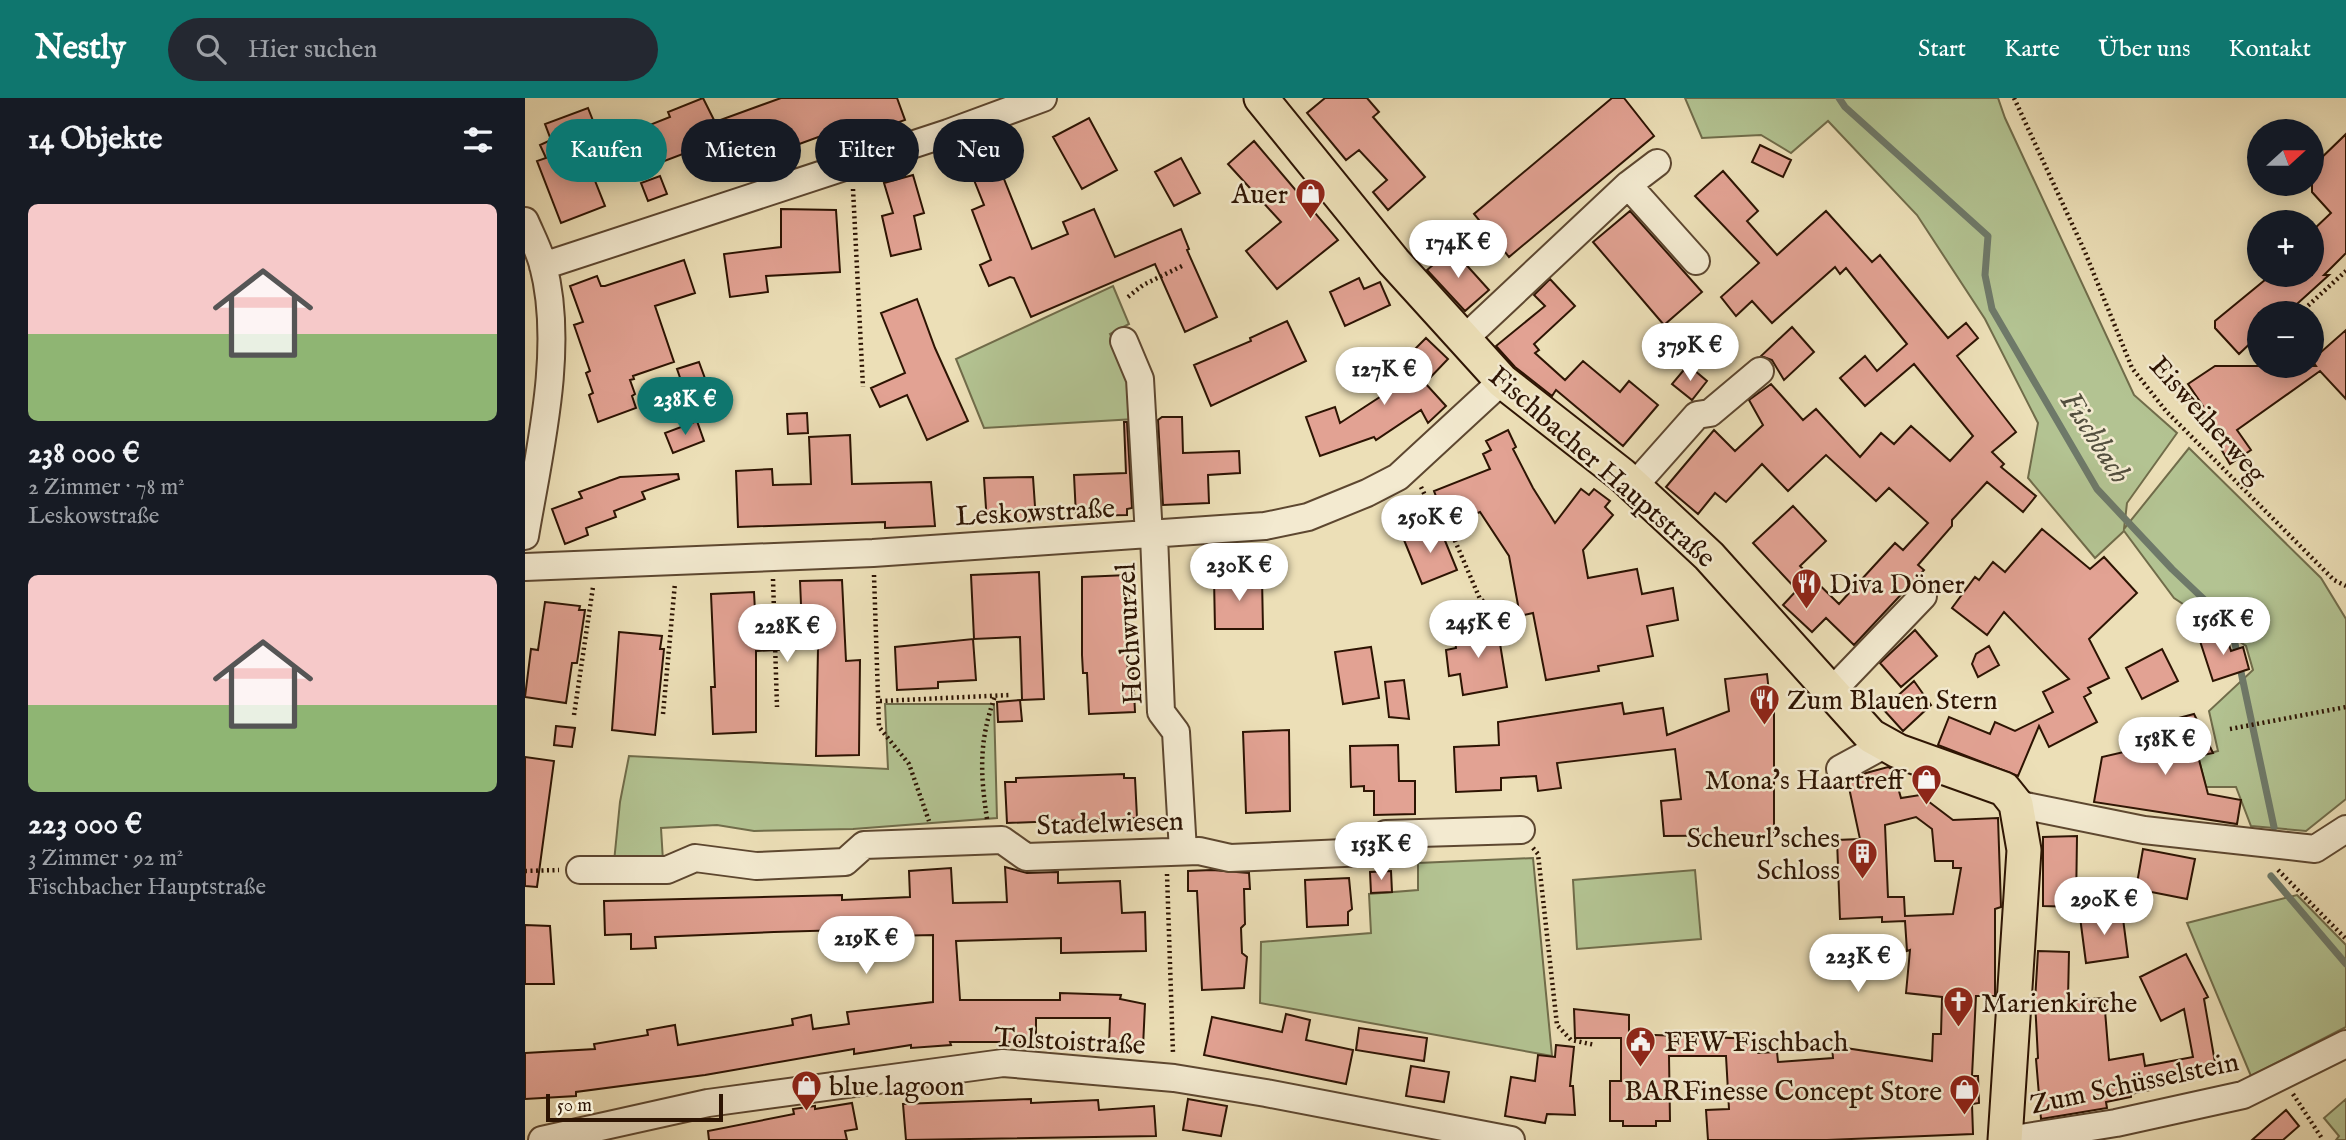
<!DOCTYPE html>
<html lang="de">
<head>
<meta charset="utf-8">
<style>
  :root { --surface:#171b24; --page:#242831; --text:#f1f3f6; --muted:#9ea1a6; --accent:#0f766e }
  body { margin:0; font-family:"IM FELL English",serif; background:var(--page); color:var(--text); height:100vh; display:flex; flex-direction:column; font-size:26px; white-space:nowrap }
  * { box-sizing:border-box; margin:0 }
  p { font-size:23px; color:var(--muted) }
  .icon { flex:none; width:38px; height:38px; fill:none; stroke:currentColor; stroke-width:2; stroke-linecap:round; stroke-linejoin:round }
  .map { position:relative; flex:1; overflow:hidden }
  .panel { display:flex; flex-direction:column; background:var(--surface); width:525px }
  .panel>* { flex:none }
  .guide { position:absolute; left:21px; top:21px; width:665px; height:63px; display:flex; gap:14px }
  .needle { width:46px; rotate:69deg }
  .buttons { position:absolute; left:1722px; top:21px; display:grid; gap:14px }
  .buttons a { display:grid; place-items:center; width:77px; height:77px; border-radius:50%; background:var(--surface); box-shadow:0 4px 18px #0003; font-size:35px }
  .scale { position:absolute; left:21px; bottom:18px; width:177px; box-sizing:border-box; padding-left:7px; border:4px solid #2d1403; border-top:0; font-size:19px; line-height:24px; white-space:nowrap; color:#2d1403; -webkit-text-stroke:5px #f3ead0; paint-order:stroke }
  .price { position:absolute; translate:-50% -60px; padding:0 16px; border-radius:24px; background:#fff; color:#222; font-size:23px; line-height:46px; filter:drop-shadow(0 2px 4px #0008) }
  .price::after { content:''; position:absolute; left:50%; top:42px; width:21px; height:16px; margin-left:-10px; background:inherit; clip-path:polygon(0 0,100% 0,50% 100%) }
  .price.current { background:var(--accent); color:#fff }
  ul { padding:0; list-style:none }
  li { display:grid; align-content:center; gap:14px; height:371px; padding:0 28px }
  li span { display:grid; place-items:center; height:217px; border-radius:10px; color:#555 }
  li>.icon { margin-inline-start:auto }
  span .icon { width:126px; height:126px; fill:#fffc; stroke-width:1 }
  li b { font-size:30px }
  h2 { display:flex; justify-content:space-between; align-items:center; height:84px; padding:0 28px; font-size:30px }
  .chip { padding:0 24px; border-radius:32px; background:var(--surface); box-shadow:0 4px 18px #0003; font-size:24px; line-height:63px }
  .chip.current { background:var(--accent); color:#fff }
  header { display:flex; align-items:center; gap:42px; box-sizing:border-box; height:98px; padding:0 35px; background:var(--accent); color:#fff }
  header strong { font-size:33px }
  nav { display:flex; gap:38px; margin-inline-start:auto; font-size:24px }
  .search { width:490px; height:63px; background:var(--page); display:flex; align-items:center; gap:18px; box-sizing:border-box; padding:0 24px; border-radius:38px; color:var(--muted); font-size:26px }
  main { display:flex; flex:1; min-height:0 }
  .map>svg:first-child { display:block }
  .green { fill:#b3c392; stroke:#706c4a; stroke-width:2 }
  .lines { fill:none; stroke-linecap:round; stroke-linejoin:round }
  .stream { stroke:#6e7969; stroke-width:7 }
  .building { fill:#e2a293; stroke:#2d1403; stroke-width:2; fill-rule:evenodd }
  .minor-casing { stroke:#5d4730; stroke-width:30 }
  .major-casing { stroke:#2d1403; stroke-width:37 }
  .path { stroke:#2d1403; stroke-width:4.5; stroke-dasharray:2 3.5; stroke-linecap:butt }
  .minor { stroke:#f3ead0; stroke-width:26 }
  .major { stroke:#ecdfb7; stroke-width:33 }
  .labels { text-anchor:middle; stroke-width:5; stroke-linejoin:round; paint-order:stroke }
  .poi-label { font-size:28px; fill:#2d1403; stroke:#f3ead0; text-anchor:start }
  .street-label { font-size:28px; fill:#2d1403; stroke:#f3ead0 }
  .water-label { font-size:30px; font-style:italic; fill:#534f3e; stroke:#f3ead0 }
</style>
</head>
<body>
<header>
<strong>Nestly</strong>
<div class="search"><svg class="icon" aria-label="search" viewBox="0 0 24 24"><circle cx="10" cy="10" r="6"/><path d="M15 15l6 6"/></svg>Hier suchen</div>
<nav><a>Start</a><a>Karte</a><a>Über uns</a><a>Kontakt</a></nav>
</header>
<main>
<section class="panel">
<h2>14 Objekte<svg class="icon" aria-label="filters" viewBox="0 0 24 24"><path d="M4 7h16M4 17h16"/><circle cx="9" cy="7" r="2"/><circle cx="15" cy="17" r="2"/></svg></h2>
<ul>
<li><span style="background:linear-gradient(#f6c9c9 60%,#8fb573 0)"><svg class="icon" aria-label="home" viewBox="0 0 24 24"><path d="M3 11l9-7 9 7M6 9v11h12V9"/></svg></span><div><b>238 000 €</b><p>2 Zimmer · 78 m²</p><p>Leskowstraße</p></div></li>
<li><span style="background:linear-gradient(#f6c9c9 60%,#8fb573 0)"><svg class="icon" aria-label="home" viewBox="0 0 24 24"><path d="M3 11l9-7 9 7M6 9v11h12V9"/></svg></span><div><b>223 000 €</b><p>3 Zimmer · 92 m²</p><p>Fischbacher Hauptstraße</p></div></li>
</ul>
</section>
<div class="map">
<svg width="1821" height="1042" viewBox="0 0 1821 1042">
  <rect width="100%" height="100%" fill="#ecdfb7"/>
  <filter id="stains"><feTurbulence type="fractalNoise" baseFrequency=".00286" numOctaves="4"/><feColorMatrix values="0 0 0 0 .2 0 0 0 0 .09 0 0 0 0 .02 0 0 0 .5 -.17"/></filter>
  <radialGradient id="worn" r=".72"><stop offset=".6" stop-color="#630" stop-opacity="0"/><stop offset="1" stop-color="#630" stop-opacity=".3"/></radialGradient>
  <path class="green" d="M1160,0H1473L1480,20L1609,297L1652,335L1602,405L1599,431L1664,350L1796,480L1821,521V701L1781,733L1726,728L1711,689H1681L1673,658L1693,653L1684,613L1728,572L1721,548L1649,500L1599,433L1570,460L1503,380L1513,325L1460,221L1392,117L1303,23L1266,55L1236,37L1177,40Z
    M588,188L604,226L585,236L607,286L610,321L459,330L431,261Z
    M360,606H469L472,720L328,731L229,733L192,727L136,730L138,763L89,764L95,704L104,658L363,671Z
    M1008,760L1027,958L735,905L736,844L846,835L844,796L893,792V765Z
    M1170,772L1176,841L1052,851L1048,782Z
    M1772,797L1821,847V929L1726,978L1662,825Z
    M1821,1001V1042H1811L1814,1038L1799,1020Z"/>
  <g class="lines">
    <path class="stream" d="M1314,0L1320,9L1463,138L1460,177L1467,211L1572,391L1647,471L1706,527L1749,729
      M1746,778L1821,866"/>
  </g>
  <path class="building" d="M178,0L190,24L256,0H372L380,22L301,50L296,38L195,75L184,46L121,70L107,34L145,19L143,14Z
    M800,0H842L854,14L848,19L900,79L863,112L848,94L862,82L834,52L821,62L782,15Z
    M1087,0H1099L1129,38L984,159L949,116Z
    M63,10L76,43L57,50L80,108L36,125L12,63L21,60L15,47L26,42L20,26Z
    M564,20L592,72L557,91L528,39Z
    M1821,36V155L1799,177H1804L1762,215H1734V237L1714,256L1690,230V223L1746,177H1787V133L1806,115L1787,94V69Z
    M729,43L813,142L752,191L721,153L756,124L703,66Z
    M1235,47L1266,62L1258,79L1227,64Z
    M467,51L507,151L543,136L538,124L569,111L590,159L656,131L664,151L662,152L692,219L660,234L630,166L506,219L489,180L485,179L464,188L455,167L466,162L447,112L459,107L441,62Z
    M656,60L675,95L649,108L630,74Z
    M1198,73L1233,113L1222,123L1252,157L1301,113L1347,164L1355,157L1423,240L1441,225L1453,240L1432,258L1491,334L1467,354L1479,366L1476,369L1511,398L1498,414L1462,384L1427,422V428L1393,467L1399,472L1329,547L1301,520L1287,534L1258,507L1272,492L1228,445L1268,408L1301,443L1275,468L1314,506L1370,445L1378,452L1403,425L1364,390L1351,403L1301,357L1263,393L1237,366L1201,404L1190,395L1173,416L1141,389L1189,332L1210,353L1238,327L1224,302L1246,286L1278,322L1291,311L1335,359L1356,335L1369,346L1386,328L1425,363L1448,338L1389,266L1340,308L1315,280L1340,258L1352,273L1382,246L1321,170L1315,176L1310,169L1247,225L1227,203L1211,218L1196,199L1234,165L1170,98Z
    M388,77L399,115L389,118L396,151L366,158L357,118L368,115L359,85Z
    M135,78L142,96L123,103L116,85Z
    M256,111L311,112L315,174L241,178L243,194L205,199L199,156L256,149Z
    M1105,113L1177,194L1139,227L1068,144Z
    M927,151L964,192L940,213L902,172Z
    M159,162L170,195L130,208L149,264L108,278L109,281L105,282L110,296L107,298L111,310L73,324L64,297L68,295L61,275L65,273L49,227L58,224L45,188L72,178L76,188H80Z
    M834,180L839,191L855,184L865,207L820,228L805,194Z
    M1025,181L1050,208L1009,246L1014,252L1010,255L1040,282L1058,263L1095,294L1104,283L1133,307L1098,348L1031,292L1027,298L990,269L971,248L1020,208L1009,197Z
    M392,201L410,250L443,323L402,342L382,297L355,309L346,290L380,275L356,215Z
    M762,223L781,263L686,308L669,267L726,243L725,240Z
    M1267,229L1289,254L1259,282L1247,262L1236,258Z
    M1821,232V301L1795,273L1712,332L1726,352L1705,366L1673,312L1678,308L1663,286L1690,268H1791L1787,262Z
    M901,240L923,261L900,285L921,308L903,325L896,312L851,342L849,339L795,358L781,319L810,309L815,325L890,276L883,269L888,264L883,258Z
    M174,264L182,286L160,294L152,271Z
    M1163,267L1182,283L1167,302L1147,286Z
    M282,315L283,335L263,336L262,316Z
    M637,319H657L658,355L714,353L715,375L683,377L684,405L638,407L633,322Z
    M172,323L179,343L148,355L140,335Z
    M599,324H602L607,410L602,411V417L551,418L549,377L601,375Z
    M983,332L991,349L988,351L1008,390L1030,425L1056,391L1064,397L1069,391L1085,403L1080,409L1088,417L1058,452L1063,480L1112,471L1117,496L1148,490L1153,522L1122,528L1128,558L1073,568L1074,573L1021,582L1008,515L995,518L984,458L955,414L922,427L909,393L965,371L958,356L966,352L961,343Z
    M325,337L327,386L406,384L410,428L360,430V424L213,429L211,373L247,371L248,387L286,386L284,339Z
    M153,376L154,381L117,394L120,401L89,413L91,419L61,430L63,437L40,446L27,411L57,400L54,394L95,379Z
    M508,379L511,423L462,425L459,380Z
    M914,428L932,472L897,486L879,442Z
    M1517,431L1565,471L1579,459L1612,495L1564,541L1584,580L1563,590L1566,595L1559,599L1572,624L1524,649L1514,628L1493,678L1413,647L1424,619L1465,636L1470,624L1490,633L1528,614L1518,594L1544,581L1479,514L1462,537L1427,510L1450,479L1454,482L1468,464L1480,474Z
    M514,474L519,601L497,602L495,539L449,541L446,477Z
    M603,477L605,518H600V537L603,573L608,572L610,614L564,616L562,575H558L557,557V479Z
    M689,480H737L738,531H690Z
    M317,482L321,563L335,562L334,657L291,658L293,550L231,553V634L188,636L186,589H190L186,496L229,494L231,532L277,530L275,483Z
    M20,504L55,508L54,512H60L52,565H47L41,605L0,599L6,551L13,552Z
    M972,527L982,589L938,597L935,576L924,578L921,552L931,550L929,533Z
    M1699,531L1706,553L1718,549L1724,571L1688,583L1675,543Z
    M1390,532L1412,558L1376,589L1355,565Z
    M94,534L137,538L135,551H139L130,637L87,632Z
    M448,541L451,582L413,584V590L372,592L370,549Z
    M1464,548L1474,567L1453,579L1447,566L1451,556Z
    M846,549L854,600L818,606L810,554Z
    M1637,551L1653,583L1617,601L1601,570Z
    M1242,576L1246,612H1249V737L1139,738L1136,703L1156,701L1150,651L1032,665L1036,690L1013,693L1011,678L976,680V692L931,694L929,649L974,647L973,624L1097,605L1099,616L1138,610L1142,637L1204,613L1200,581Z
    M879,582L884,621L864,619L860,584Z
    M1389,583L1406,607L1378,633L1358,611Z
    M495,602L497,623L473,624L472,604Z
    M1669,616L1688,655L1673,658L1683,696L1716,702L1712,726L1569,704L1577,659L1629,647L1625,634L1652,628L1650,621Z
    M31,628L50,630L47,649L29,647Z
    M764,632L765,713L721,715L718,634Z
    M873,647L874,683H890V716L849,717V693H839V688L826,689L825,648Z
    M0,659L29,663L12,789L0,788Z
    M1363,669L1368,672L1376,700L1395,697L1428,722L1473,720L1476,809L1470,811V898H1451L1447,978H1453L1454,1005L1447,1006L1448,1036L1302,1042H1183L1181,1012L1204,1011L1201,958H1144L1145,1023H1131V1028H1098V1023H1085V983H1096V940H1050L1049,911L1104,917V936L1232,941L1233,955L1252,954L1253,964L1308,960L1307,948L1407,963L1408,936H1416L1417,899L1381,895L1385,852L1382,853L1380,823L1357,824V819L1315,821L1312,742L1335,741L1323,685L1341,675ZM1391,719L1407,731L1410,763H1428V770H1436L1428,816L1380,818L1379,799H1363L1360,727Z
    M599,676V680H610L612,720L482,725L480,684H491V680Z
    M1552,738L1551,809L1518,808V739Z
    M1618,751L1670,761L1662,801L1611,791Z
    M480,769L502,775L533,774V785L595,783L597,815L620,814L621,853L536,855V840L431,843L435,902H535V895L596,897L595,901L620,906L618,949L584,947L585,920H511V944H425L426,947L386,950V947L329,956V951L180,977L51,994V998L0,1001V955L70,951L69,946L123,937L122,932L150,927L153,947L268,927L267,921L286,917L288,931L324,926L322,914L408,904V837L321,839L320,832L249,834L130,839L131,850L106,851V836L80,837L79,803L317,797V802L385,799L384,773L426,770L428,805L482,804Z
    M687,772L724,775L725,791H719L720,826L716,830L717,855L722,859L719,890L677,892L672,793H663V773Z
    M866,773L867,794L846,795L845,774Z
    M824,780L827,811L823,814V827L782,829L780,782Z
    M1597,813L1603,859L1561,865L1555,819Z
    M0,827L25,828L29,886H0Z
    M1513,853L1544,854L1543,902L1579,900L1584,962L1618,956L1620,968L1668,959L1659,911L1636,923L1615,879L1661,856L1683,899L1679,901L1692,976L1624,988L1625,992L1606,996V999L1581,1004L1582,1010L1516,1021L1511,961L1513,960L1510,903Z
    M761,916L785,922L781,942L828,952L821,986L679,957L687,919L757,934Z
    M834,930L902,940L899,963L831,952Z
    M1031,947L1049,949L1045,988H1048L1050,1017L1022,1016L1020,1025L980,1018L986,979L1010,983L1013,957L1030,959Z
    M886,968L924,974L919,1004L881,998Z
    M506,1001V1005L573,1002L574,1012L629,1008L631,1038L381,1042L378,1006Z
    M663,1001L702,1008L696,1038L658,1032Z
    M327,1005L332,1031L320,1033L322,1042H184L183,1033L269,1016L268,1011L290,1008V1011Z
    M1761,1012L1774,1028L1758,1042H1727Z"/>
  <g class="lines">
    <defs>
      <path id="minor" d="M1103,87L1171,163
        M0,123C6,137 14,152 18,167C40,250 14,355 0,438
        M18,168L423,35L518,0
        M938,242L1103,87L1132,65
        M599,243L615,281L624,438
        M1109,388L1172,317L1185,315L1235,273
        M629,437L636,614L651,634L658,753
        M0,469L348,455L740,428L783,419L842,395L873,379L977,283
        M1305,595L1398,498
        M1315,671L1361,646
        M1491,706L1619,732L1790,751L1821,731
        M55,772H142L170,760L231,768L320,764L339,747L477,742L501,759L674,753L705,760L842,754L861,736L996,732
        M17,1042L183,1005L478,965L649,980L741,995L986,1042
        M1483,1042L1591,1025L1718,997L1821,946"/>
      <path id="major" d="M736,0L869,164L977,283L1097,377L1184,458L1346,638L1373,653L1479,691L1491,706L1499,752L1480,1042"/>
    </defs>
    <use href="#minor" class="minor-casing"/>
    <use href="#major" class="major-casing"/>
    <path class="path" d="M1489,0L1560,154L1607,270L1641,313L1809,482L1821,488
      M328,91L338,289
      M603,199L618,187L657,168
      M1775,215L1821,173
      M896,389L907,412L919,417L955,501L965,508
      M349,477L354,629L384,666L404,723
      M248,481L252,609
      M355,603L485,597
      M138,616L150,485
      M49,617L68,489
      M1705,631L1821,609
      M462,721C455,674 454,643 470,598
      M1008,750L1013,756L1032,927L1046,942L1070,947
      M1753,772L1821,841
      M0,773L34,772
      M642,776L648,956
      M1768,996L1798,1042"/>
    <use href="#minor" class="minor"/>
    <use href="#major" class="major"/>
  </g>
  <defs>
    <symbol id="shop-pin" viewBox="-11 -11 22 30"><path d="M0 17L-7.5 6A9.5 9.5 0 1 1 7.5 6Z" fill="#8f2418" stroke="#f3ead0"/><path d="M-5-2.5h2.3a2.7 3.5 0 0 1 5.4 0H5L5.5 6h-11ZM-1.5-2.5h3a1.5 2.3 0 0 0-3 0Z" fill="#fff"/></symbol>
    <symbol id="restaurant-pin" viewBox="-11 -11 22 30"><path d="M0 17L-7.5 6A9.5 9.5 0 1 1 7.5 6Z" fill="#8f2418" stroke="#f3ead0"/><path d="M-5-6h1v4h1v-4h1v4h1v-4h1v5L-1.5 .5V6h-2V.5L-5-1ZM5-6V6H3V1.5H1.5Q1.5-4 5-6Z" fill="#fff"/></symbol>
    <symbol id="building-pin" viewBox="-11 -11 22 30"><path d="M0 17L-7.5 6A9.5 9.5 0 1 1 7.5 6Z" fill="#8f2418" stroke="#f3ead0"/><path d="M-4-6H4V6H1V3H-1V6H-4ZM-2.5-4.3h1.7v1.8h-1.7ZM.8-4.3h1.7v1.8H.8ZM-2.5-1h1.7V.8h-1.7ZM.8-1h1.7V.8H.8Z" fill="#fff"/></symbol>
    <symbol id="church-pin" viewBox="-11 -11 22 30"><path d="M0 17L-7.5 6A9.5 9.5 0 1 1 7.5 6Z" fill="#8f2418" stroke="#f3ead0"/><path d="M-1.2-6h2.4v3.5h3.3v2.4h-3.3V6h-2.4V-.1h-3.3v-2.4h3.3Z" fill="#fff"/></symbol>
    <symbol id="civic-pin" viewBox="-11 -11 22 30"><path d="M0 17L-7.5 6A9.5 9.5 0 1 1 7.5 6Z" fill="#8f2418" stroke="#f3ead0"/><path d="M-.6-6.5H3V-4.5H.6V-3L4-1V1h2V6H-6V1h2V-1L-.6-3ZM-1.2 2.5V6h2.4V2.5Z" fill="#fff"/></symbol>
  </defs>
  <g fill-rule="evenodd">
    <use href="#shop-pin" x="768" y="78" width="35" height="47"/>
    <use href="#restaurant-pin" x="1264" y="468" width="35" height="47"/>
    <use href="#restaurant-pin" x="1222" y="584" width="35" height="47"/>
    <use href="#shop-pin" x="1384" y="664" width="35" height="47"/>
    <use href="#building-pin" x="1320" y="738" width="35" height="47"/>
    <use href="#church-pin" x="1416" y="886" width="35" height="47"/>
    <use href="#civic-pin" x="1098" y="926" width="35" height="47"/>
    <use href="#shop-pin" x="264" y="970" width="35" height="47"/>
    <use href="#shop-pin" x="1422" y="974" width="35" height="47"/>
  </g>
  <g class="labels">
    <g class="poi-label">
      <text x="763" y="105" text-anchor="end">Auer</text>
      <text x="1304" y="495">Diva Döner</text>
      <text x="1262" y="611">Zum Blauen Stern</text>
      <text x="1379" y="691" text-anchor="end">Mona's Haartreff</text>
      <text x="1315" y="749" text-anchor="end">Scheurl'sches<tspan x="1315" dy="32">Schloss</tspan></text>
      <text x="1456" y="914">Marienkirche</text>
      <text x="1139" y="953">FFW Fischbach</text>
      <text x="304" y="997">blue lagoon</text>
      <text x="1417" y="1002" text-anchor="end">BARFinesse Concept Store</text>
    </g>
    <g class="street-label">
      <text transform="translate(1684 321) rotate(48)" y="10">Eisweiherweg</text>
      <text transform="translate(1078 368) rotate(41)" y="10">Fischbacher Hauptstraße</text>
      <text transform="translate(510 413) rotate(-3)" y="10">Leskowstraße</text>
      <text transform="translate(603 536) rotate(-93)" y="10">Hochwurzel</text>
      <text transform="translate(585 724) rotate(-2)" y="10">Stadelwiesen</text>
      <text transform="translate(545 942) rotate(3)" y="10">Tolstoistraße</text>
      <text transform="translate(1609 984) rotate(-12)" y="10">Zum Schüsselstein</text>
    </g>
    <g class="water-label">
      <text transform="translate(1571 339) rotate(57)" y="10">Fischbach</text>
    </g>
  </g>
  <rect width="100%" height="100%" filter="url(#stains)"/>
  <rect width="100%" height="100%" fill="url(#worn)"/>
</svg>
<div class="buttons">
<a><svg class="needle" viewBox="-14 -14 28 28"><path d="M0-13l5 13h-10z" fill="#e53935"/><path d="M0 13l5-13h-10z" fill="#9ea1a6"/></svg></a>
<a>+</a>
<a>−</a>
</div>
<div class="scale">50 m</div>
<b class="price" style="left:933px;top:182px">174K €</b>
<b class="price" style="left:1165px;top:285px">379K €</b>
<b class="price" style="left:859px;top:309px">127K €</b>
<b class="price current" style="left:160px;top:339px">238K €</b>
<b class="price" style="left:905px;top:457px">250K €</b>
<b class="price" style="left:714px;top:505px">230K €</b>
<b class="price" style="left:1698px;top:559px">156K €</b>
<b class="price" style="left:953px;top:562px">245K €</b>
<b class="price" style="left:262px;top:566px">228K €</b>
<b class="price" style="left:1640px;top:679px">158K €</b>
<b class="price" style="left:856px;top:784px">153K €</b>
<b class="price" style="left:1579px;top:839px">290K €</b>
<b class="price" style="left:341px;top:878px">219K €</b>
<b class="price" style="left:1333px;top:896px">223K €</b>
<div class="guide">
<a class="chip current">Kaufen</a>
<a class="chip">Mieten</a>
<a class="chip">Filter</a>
<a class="chip">Neu</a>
</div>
</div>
</main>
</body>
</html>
